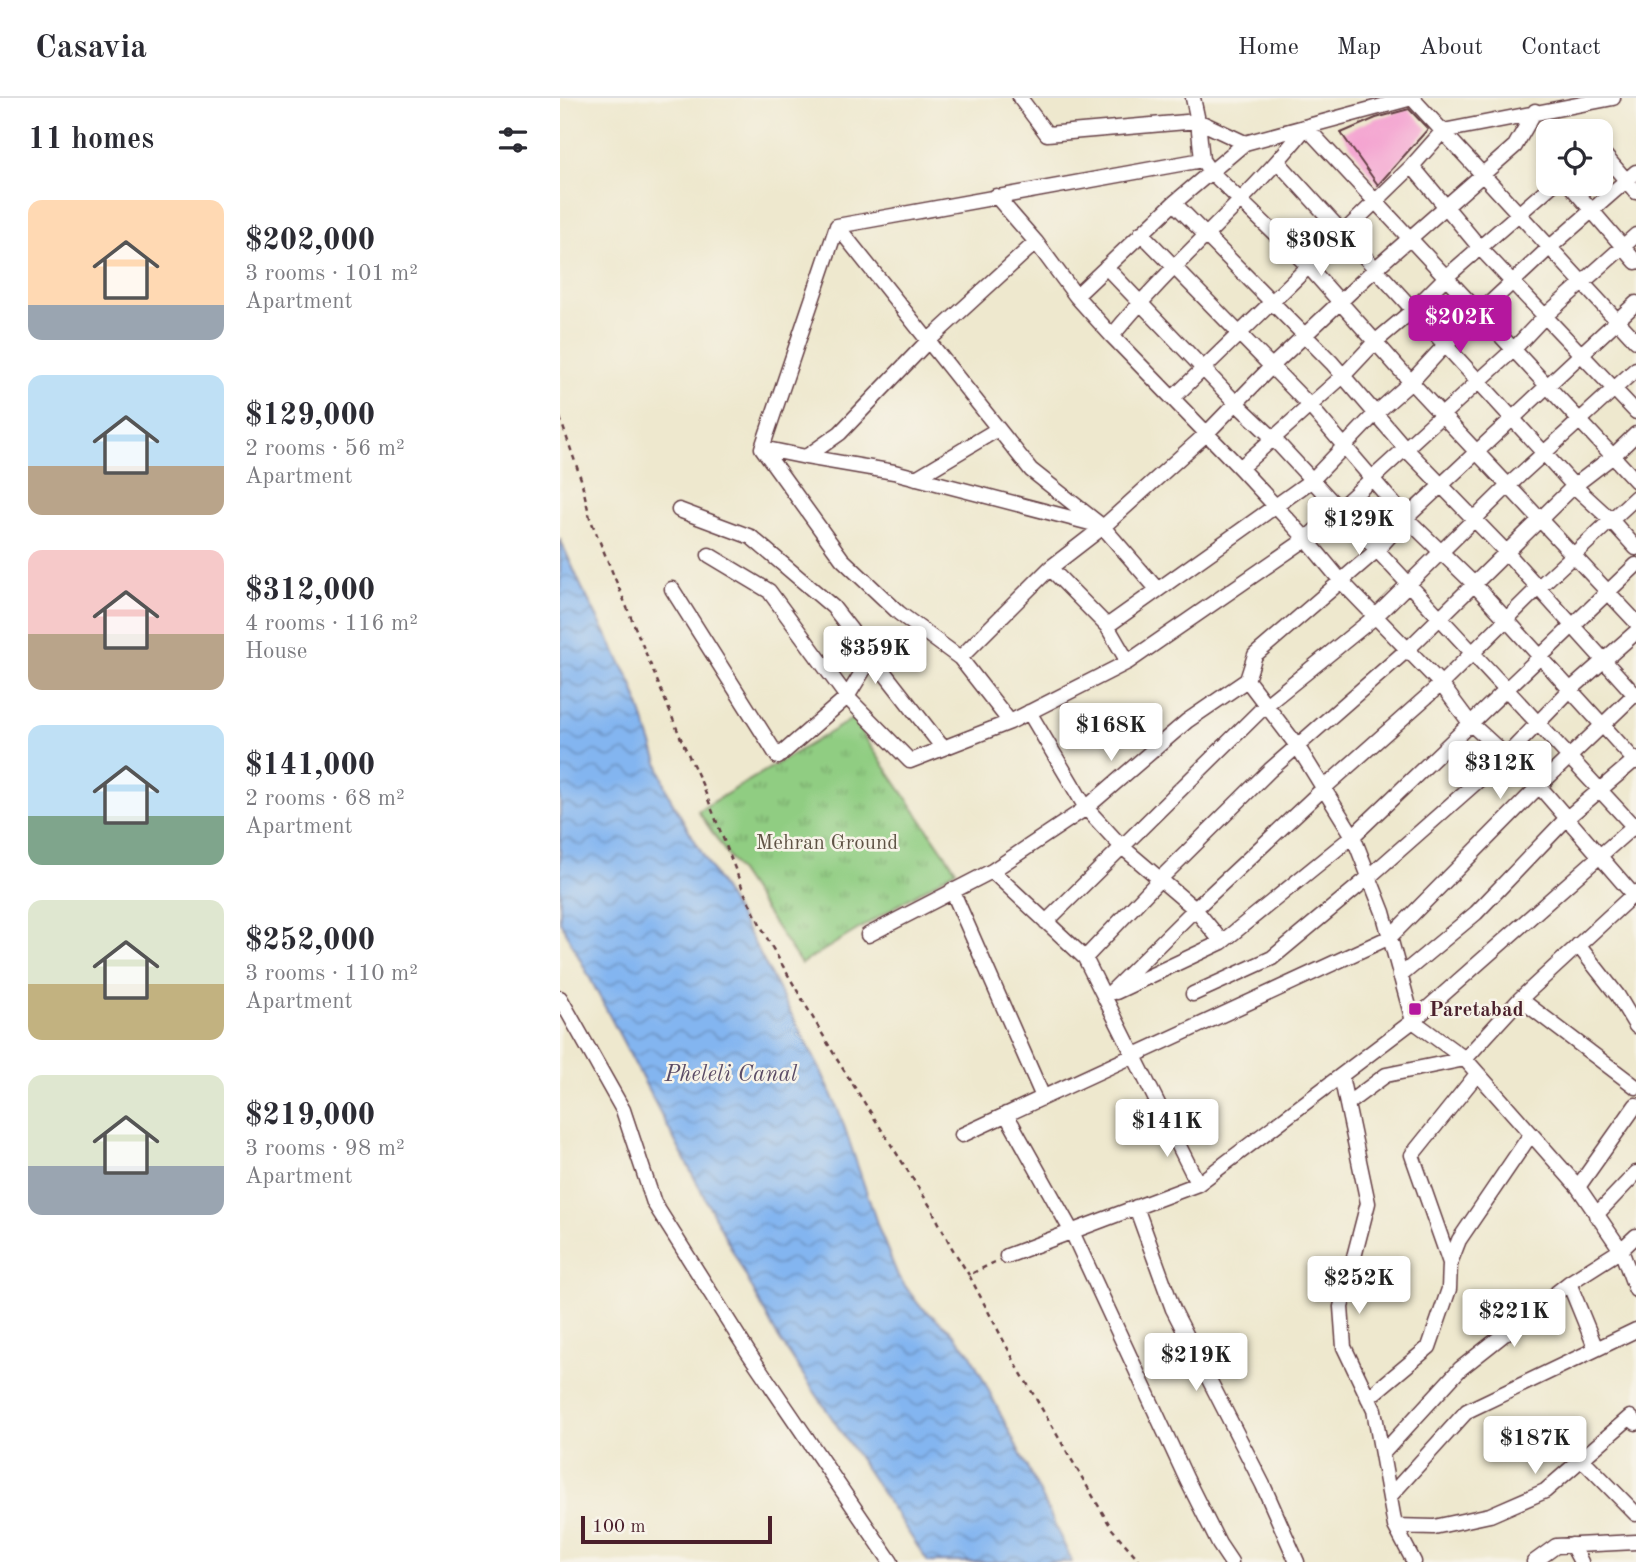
<!DOCTYPE html>
<html lang="en">
<head>
<meta charset="utf-8">
<style>
  :root { --surface:#fff; --page:#f2f2f3; --text:#2b2b33; --muted:#7c7c81; --line:#e1e1e2; --accent:#b5179e }
  body { margin:0; font-family:"Old Standard TT",serif; background:var(--page); color:var(--text); height:100vh; display:flex; flex-direction:column; font-size:26px; white-space:nowrap }
  * { box-sizing:border-box; margin:0 }
  p { font-size:23px; color:var(--muted) }
  .icon { flex:none; width:38px; height:38px; fill:none; stroke:currentColor; stroke-width:2; stroke-linecap:round; stroke-linejoin:round }
  .map { position:relative; flex:1; overflow:hidden }
  .side { display:flex; flex-direction:column; background:var(--surface); width:560px }
  .side>* { flex:none }
  .tools { position:absolute; left:976px; top:21px; display:grid; gap:14px }
  .tools a { display:grid; place-items:center; width:77px; height:77px; border-radius:14px; background:var(--surface); box-shadow:0 4px 10px #0003; font-size:35px }
  .scale { position:absolute; left:21px; bottom:18px; width:191px; box-sizing:border-box; padding-left:7px; border:4px solid #4a1f2b; border-top:0; font-size:19px; line-height:24px; white-space:nowrap; color:#4a1f2b; -webkit-text-stroke:5px #f7f3e8; paint-order:stroke }
  .price { position:absolute; translate:-50% -60px; padding:0 16px; border-radius:7px; background:#fff; color:#222; font-size:23px; line-height:46px; filter:drop-shadow(0 2px 4px #0008) }
  .price::after { content:''; position:absolute; left:50%; top:42px; width:21px; height:16px; margin-left:-10px; background:inherit; clip-path:polygon(0 0,100% 0,50% 100%) }
  .price.on { background:var(--accent); color:#fff }
  ul { padding:0; list-style:none }
  li { display:flex; align-items:center; gap:21px; height:175px; padding:0 28px }
  li span { display:grid; place-items:center; flex:none; width:196px; height:140px; border-radius:14px; color:#555 }
  li>.icon { margin-inline-start:auto }
  span .icon { width:84px; height:84px; fill:#fffc; stroke-width:1 }
  li b { font-size:30px }
  h2 { display:flex; justify-content:space-between; align-items:center; height:84px; padding:0 28px; font-size:30px }
  header { display:flex; align-items:center; gap:42px; box-sizing:border-box; height:98px; padding:0 35px; background:var(--surface); border-bottom:2px solid var(--line) }
  header strong { font-size:33px }
  nav { display:flex; gap:38px; margin-inline-start:auto; font-size:24px }
  main { display:flex; flex:1; min-height:0 }
  .map>svg:first-child { display:block }
  .park { fill:url(#park-tufts); stroke:#6d7656; stroke-width:2 }
  .water { fill:url(#water-waves); stroke:#666a8e; stroke-width:2 }
  .building { fill:#f4a5d1 }
  .lines { fill:none; stroke-linecap:round; stroke-linejoin:round }
  .minor-casing { stroke:#633d43; stroke-width:17 }
  .path { stroke:#633d43; stroke-width:2.5; stroke-dasharray:5 5; stroke-linecap:butt }
  .minor { stroke:#fff; stroke-width:14 }
  .poi-dot { fill:#b5179e; stroke:#f7f3e8; stroke-width:2.5 }
  .labels { text-anchor:middle; stroke-width:5; stroke-linejoin:round; paint-order:stroke }
  .park-label { font-size:21px; fill:#5f5345; stroke:#f7f3e8 }
  .poi-label { font-size:21px; font-weight:bold; fill:#4a1f2b; stroke:#f7f3e8; text-anchor:start }
  .water-label { font-size:23px; font-style:italic; fill:#5b4c66; stroke:#f7f3e8 }
</style>
</head>
<body>
<header>
<strong>Casavia</strong>
<nav><a>Home</a><a>Map</a><a>About</a><a>Contact</a></nav>
</header>
<main>
<section class="side">
<h2>11 homes<svg class="icon" aria-label="filters" viewBox="0 0 24 24"><path d="M4 7h16M4 17h16"/><circle cx="9" cy="7" r="2"/><circle cx="15" cy="17" r="2"/></svg></h2>
<ul>
<li><span style="background:linear-gradient(#ffd9b3 75%,#9aa5b1 0)"><svg class="icon" aria-label="home" viewBox="0 0 24 24"><path d="M3 11l9-7 9 7M6 9v11h12V9"/></svg></span><div><b>$202,000</b><p>3 rooms · 101 m²</p><p>Apartment</p></div></li>
<li><span style="background:linear-gradient(#bfe0f5 65%,#b9a48a 0)"><svg class="icon" aria-label="home" viewBox="0 0 24 24"><path d="M3 11l9-7 9 7M6 9v11h12V9"/></svg></span><div><b>$129,000</b><p>2 rooms · 56 m²</p><p>Apartment</p></div></li>
<li><span style="background:linear-gradient(#f6c9c9 60%,#b9a48a 0)"><svg class="icon" aria-label="home" viewBox="0 0 24 24"><path d="M3 11l9-7 9 7M6 9v11h12V9"/></svg></span><div><b>$312,000</b><p>4 rooms · 116 m²</p><p>House</p></div></li>
<li><span style="background:linear-gradient(#bfe0f5 65%,#7fa58c 0)"><svg class="icon" aria-label="home" viewBox="0 0 24 24"><path d="M3 11l9-7 9 7M6 9v11h12V9"/></svg></span><div><b>$141,000</b><p>2 rooms · 68 m²</p><p>Apartment</p></div></li>
<li><span style="background:linear-gradient(#dfe7d0 60%,#c2b280 0)"><svg class="icon" aria-label="home" viewBox="0 0 24 24"><path d="M3 11l9-7 9 7M6 9v11h12V9"/></svg></span><div><b>$252,000</b><p>3 rooms · 110 m²</p><p>Apartment</p></div></li>
<li><span style="background:linear-gradient(#dfe7d0 65%,#9aa5b1 0)"><svg class="icon" aria-label="home" viewBox="0 0 24 24"><path d="M3 11l9-7 9 7M6 9v11h12V9"/></svg></span><div><b>$219,000</b><p>3 rooms · 98 m²</p><p>Apartment</p></div></li>
</ul>
</section>
<div class="map">
<svg width="1076" height="1464" viewBox="0 0 1076 1464">
  <defs>
    <pattern id="park-tufts" width="24" height="20" patternUnits="userSpaceOnUse" patternTransform="scale(1.75)"><rect width="24" height="20" fill="#90cd82"/><path d="M3 7l-1-3M5 7V3M7 7l1-3M15 17l-1-3M17 17v-4M19 17l1-3" fill="none" stroke="#78a66b"/></pattern>
    <pattern id="water-waves" width="16" height="10" patternUnits="userSpaceOnUse" patternTransform="scale(1.75)"><rect width="16" height="10" fill="#83b5f0"/><path d="M0 5q4-4 8 0t8 0" fill="none" stroke="#6d93c3"/></pattern>
  </defs>
  <rect width="100%" height="100%" fill="#f7f3e8"/>
  <filter id="ink" filterUnits="userSpaceOnUse"><feTurbulence type="fractalNoise" baseFrequency=".0143" numOctaves="2"/><feDisplacementMap in="SourceGraphic" scale="14" xChannelSelector="R" yChannelSelector="G"/><feConvolveMatrix kernelMatrix="1 2 1 2 8 2 1 2 1" color-interpolation-filters="sRGB"/></filter>
  <filter id="wash" filterUnits="userSpaceOnUse"><feTurbulence type="fractalNoise" baseFrequency=".00686" numOctaves="4" result="noise"/><feDisplacementMap in="SourceGraphic" scale="28" xChannelSelector="R" yChannelSelector="G"/><feGaussianBlur stdDeviation="1.57" result="paint"/><feColorMatrix in="noise" values="0 0 0 0 0 0 0 0 0 0 0 0 0 0 0 0 0 1.4 0 .05"/><feComposite in="paint" operator="in"/></filter>
  <g filter="url(#wash)">
    <rect width="100%" height="100%" fill="#eee8ce"/>
    <path class="park" d="M292,621L396,772L241,866L138,713Z"/>
    <path class="water" d="M0,441L22,490L72,586L109,698L193,843L262,975L280,1016L320,1134L338,1178L359,1207L390,1232L410,1255L482,1399L512,1464H368L216,1236L0,823Z"/>
    <g id="blocks">
      <path class="building" d="M849,11L868,31L818,87L781,35L816,20Z"/>
    </g>
  </g>
  <g filter="url(#ink)">
    <use href="#blocks" fill-opacity="0" stroke="#633d43" stroke-width="2"/>
    <g class="lines">
      <defs>
        <path id="minor" d="M460,0L487,36L638,23L685,45
          M633,0L638,23L642,62L650,73L748,168L851,284L1076,524
          M852,0L685,45L614,105L772,265L846,351L946,454L1076,598
          M852,0L1076,243
          M1041,53L1076,94
          M718,64L1014,388L1050,421L1076,450
          M852,68L921,151L1076,314
          M1009,86L1076,164
          M436,98L476,144L516,198L552,238L680,370L746,441L781,483L881,586L910,625L979,688L1076,800
          M277,128L471,372L543,429L597,491
          M581,135L749,307L846,420L914,486L1076,664
          M546,169L676,305L712,339L1076,731
          M516,198L614,105
          M552,238C612,164 687,104 746,29L1076,383
          M613,300L852,68L883,33L1053,0
          M202,350L277,128L642,62
          M202,350L282,461L339,515L400,560L450,624
          M202,350L246,359L280,335L368,243L476,144
          M246,359L334,374L534,426
          M680,370L783,278L815,244L853,212L885,180L993,86
          M356,380L438,331
          M119,412L191,439L273,509L383,650
          M490,470L547,528
          M112,491L218,659L287,599L209,493L149,457
          M312,558L287,599L350,663L450,624L568,564L746,441L953,252L985,218L1076,137
          M400,560L490,470L543,429L646,336L711,269L816,170L955,48L975,13
          M568,564L547,528L752,382L815,316L851,284L886,246L989,150L1076,74
          M687,582L738,649L793,738L823,814L853,923L905,961L1018,1089L1061,1152L1076,1192
          M469,614L526,710L561,748L635,811L662,844
          M432,773L525,860L638,1086L853,923L1076,726
          M392,792L483,999
          M486,824L706,607L816,518L949,387L1076,271
          M308,837L432,773L526,710L627,623L687,582L695,557L817,452L846,420L1076,205
          M1018,847L1058,898L1076,928
          M525,860L599,782L710,672L848,551L1014,388L1053,358L1076,336
          M840,878L916,815L1007,720L1076,661
          M556,894L662,844L793,738L1076,467
          M633,896L712,860L809,779L946,658L1009,593L1076,534
          M0,900L63,1012L94,1105L188,1254L331,1464
          M545,900L635,811L764,690L881,586L978,490L1076,399
          M960,901L1076,989
          M781,978L808,1105L781,1209L784,1249L814,1312L835,1428L854,1464
          M787,1006L826,977L905,961L960,901L1076,794
          M446,1016L512,1134L627,1382L659,1446L671,1464
          M402,1037L830,839L979,688L1076,595
          M1018,1089L1076,1007
          M576,1109L613,1211L703,1387L737,1464
          M1036,1117L1076,1075
          M447,1158L638,1086
          M890,1165L852,1057L917,976
          M1009,1185L1036,1251
          M808,1300L869,1249L889,1191L890,1165L899,1142L971,1036
          M822,1356L900,1271L1009,1185L1061,1152L1076,1138
          M1022,1361L1076,1416
          M830,1398L907,1313L1076,1232
          M835,1428L874,1429L930,1417L985,1393L1070,1319L1076,1325
          M1012,1447L1021,1464
          M974,1464L996,1448L1076,1444"/>
      </defs>
      <use href="#minor" class="minor-casing"/>
      <path class="path" d="M0,320L21,381L30,420L122,643L142,686L184,794L209,844L278,963L370,1108L392,1150L409,1177
        M435,1164L409,1177L458,1270L552,1431L581,1464"/>
      <use href="#minor" class="minor"/>
    </g>
  </g>
  <rect class="poi-dot" x="848" y="904" width="14" height="14" rx="3.5"/>
  <g class="labels">
    <g class="park-label">
      <text x="267" y="751">Mehran Ground</text>
    </g>
    <g class="poi-label">
      <text x="869" y="918">Paretabad</text>
    </g>
    <g class="water-label">
      <text x="171" y="983">Pheleli Canal</text>
    </g>
  </g>
</svg>
<div class="tools">
<a><svg class="icon" aria-label="locate" viewBox="0 0 24 24"><circle cx="12" cy="12" r="6"/><path d="M12 2v4M12 18v4M2 12h4M18 12h4"/></svg></a>
</div>
<div class="scale">100 m</div>
<b class="price" style="left:761px;top:180px">$308K</b>
<b class="price on" style="left:900px;top:257px">$202K</b>
<b class="price" style="left:799px;top:459px">$129K</b>
<b class="price" style="left:315px;top:588px">$359K</b>
<b class="price" style="left:551px;top:665px">$168K</b>
<b class="price" style="left:940px;top:703px">$312K</b>
<b class="price" style="left:607px;top:1061px">$141K</b>
<b class="price" style="left:799px;top:1218px">$252K</b>
<b class="price" style="left:954px;top:1251px">$221K</b>
<b class="price" style="left:636px;top:1295px">$219K</b>
<b class="price" style="left:975px;top:1378px">$187K</b>
</div>
</main>
</body>
</html>
